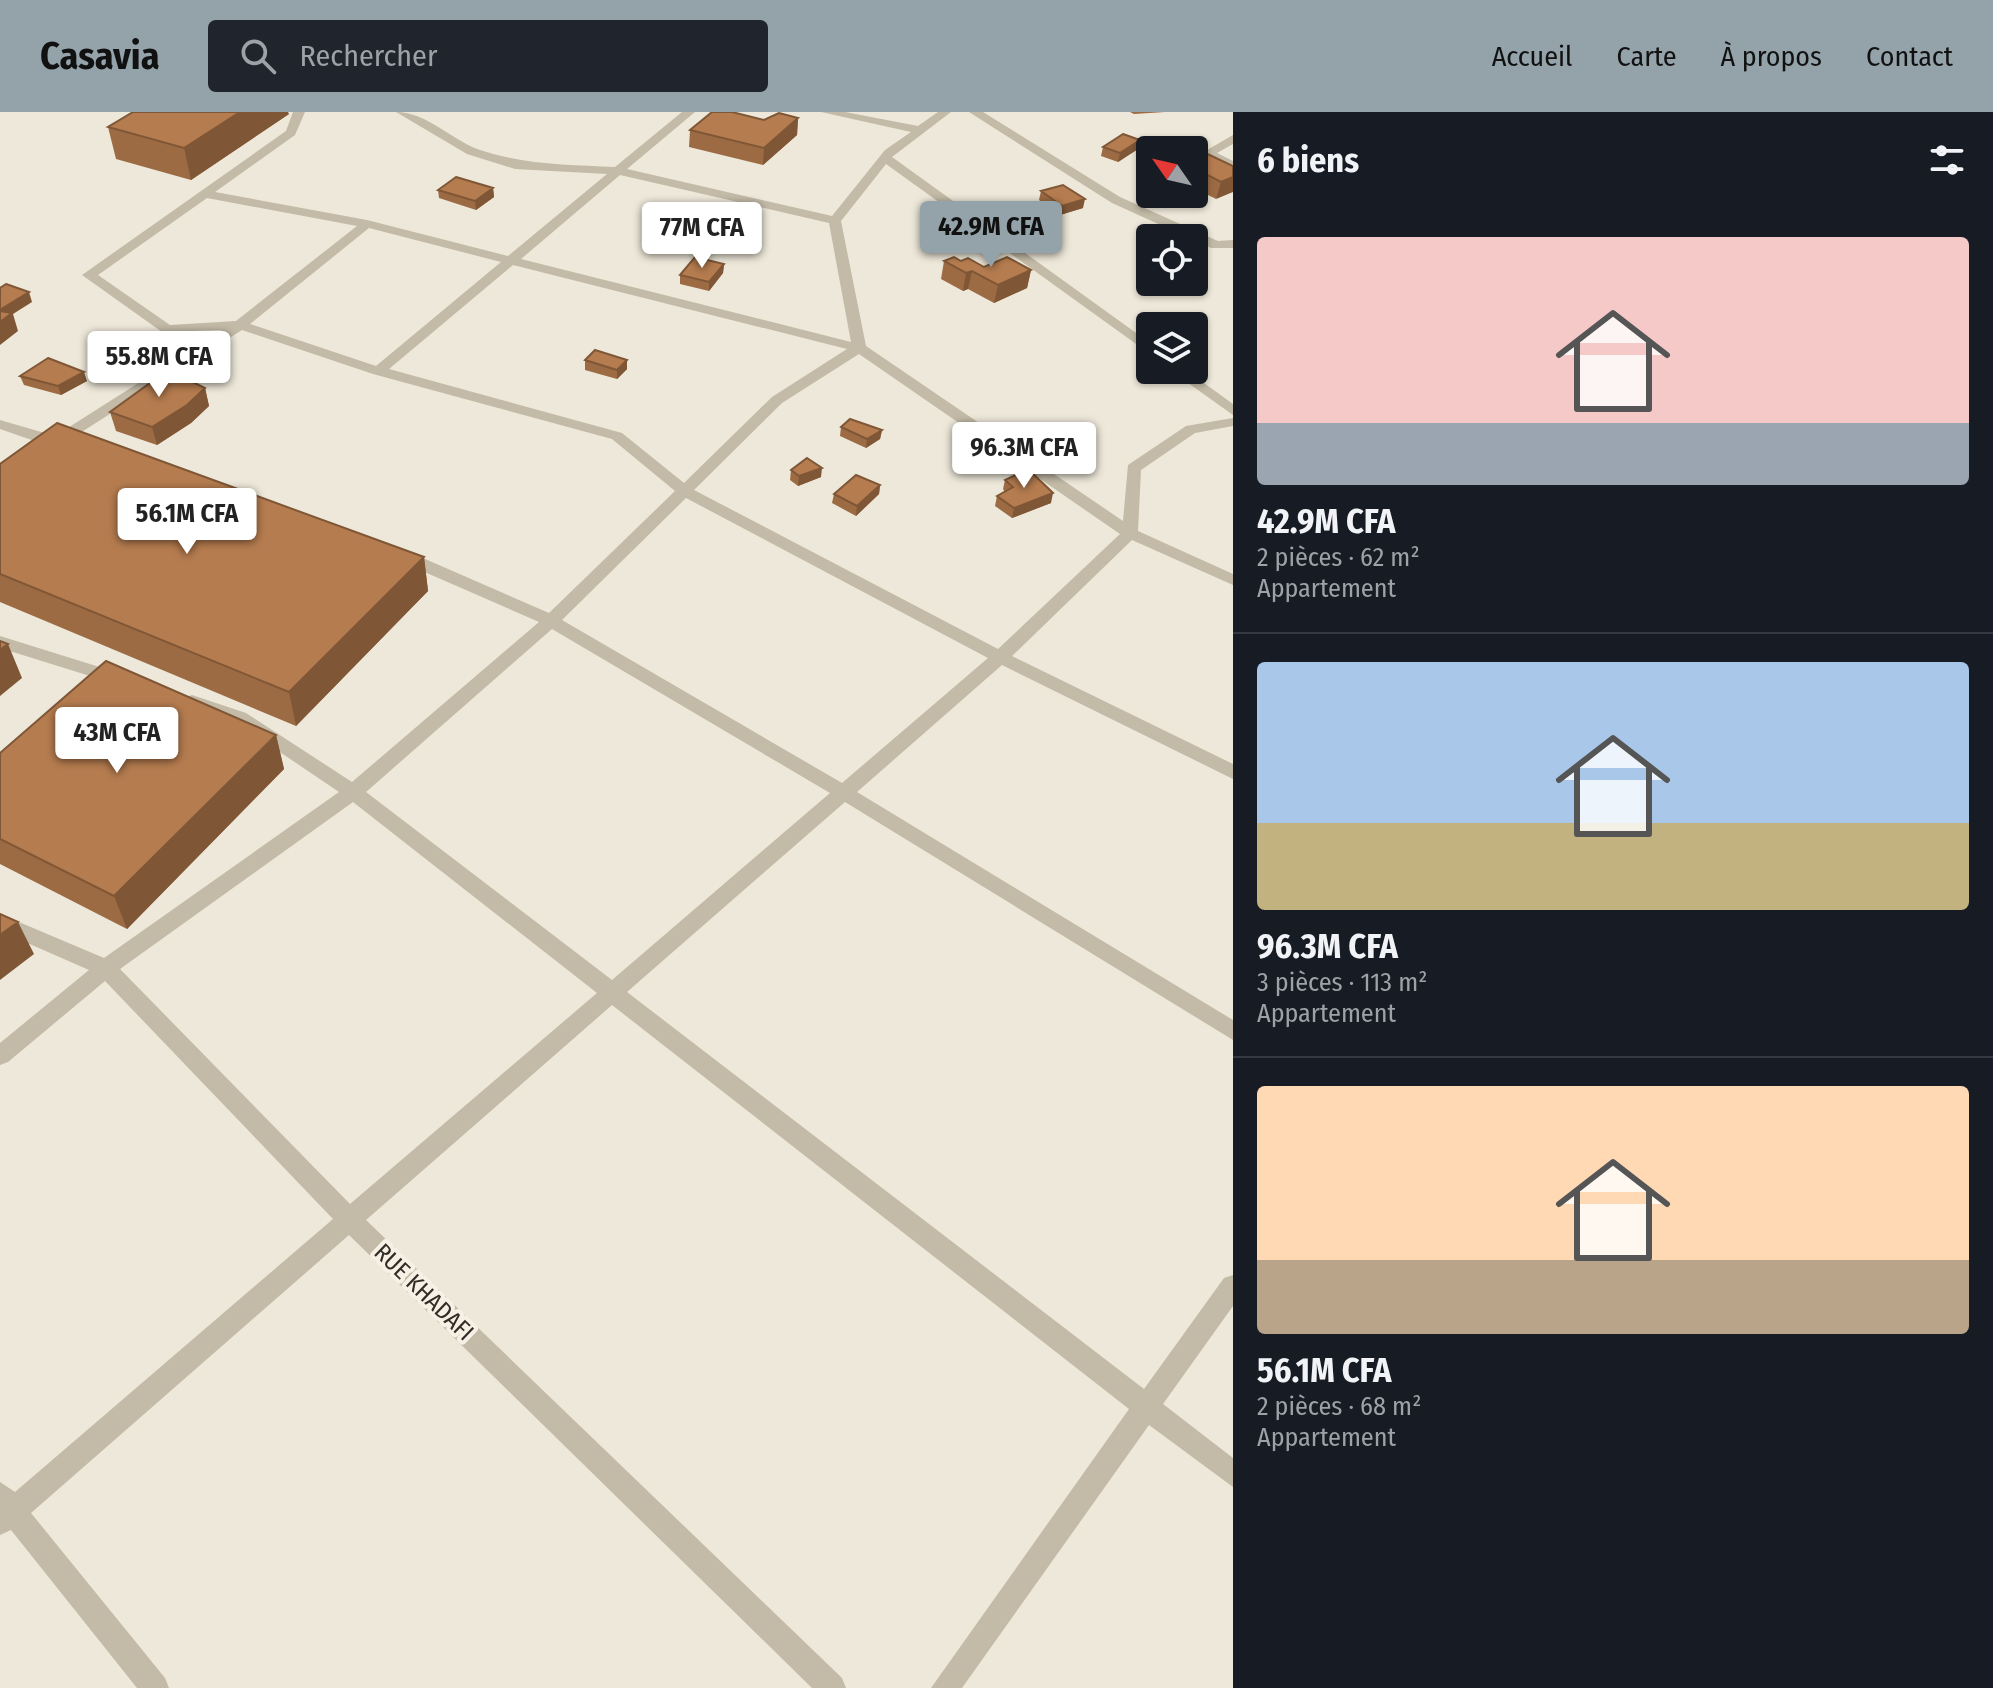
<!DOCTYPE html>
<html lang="fr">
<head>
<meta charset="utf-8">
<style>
  :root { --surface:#171b24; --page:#20242c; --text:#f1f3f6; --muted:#9ea1a6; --line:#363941; --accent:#94a3aa }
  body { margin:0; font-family:"Fira Sans Condensed",sans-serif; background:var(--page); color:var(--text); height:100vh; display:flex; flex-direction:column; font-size:30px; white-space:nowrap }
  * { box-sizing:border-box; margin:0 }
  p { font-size:26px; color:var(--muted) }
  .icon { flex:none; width:44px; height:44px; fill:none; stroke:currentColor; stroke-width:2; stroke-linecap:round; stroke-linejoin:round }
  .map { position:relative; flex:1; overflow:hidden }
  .sheet { display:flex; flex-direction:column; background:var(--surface); width:760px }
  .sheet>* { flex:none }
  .needle { width:52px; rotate:304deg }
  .fabs { position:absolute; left:1136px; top:24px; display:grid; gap:16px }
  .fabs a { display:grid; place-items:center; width:72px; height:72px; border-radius:8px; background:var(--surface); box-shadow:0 2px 6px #0004; font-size:40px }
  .price { position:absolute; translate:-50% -68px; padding:0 18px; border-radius:8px; background:#fff; color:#222; font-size:26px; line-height:52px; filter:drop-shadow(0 2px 4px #0008) }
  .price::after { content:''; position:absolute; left:50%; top:48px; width:24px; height:18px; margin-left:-12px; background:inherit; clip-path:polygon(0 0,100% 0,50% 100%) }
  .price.selected { background:var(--accent); color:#111 }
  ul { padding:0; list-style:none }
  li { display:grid; align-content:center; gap:16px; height:424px; padding:0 24px }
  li+li { border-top:2px solid var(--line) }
  li span { display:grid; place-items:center; height:248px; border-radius:8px; color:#555 }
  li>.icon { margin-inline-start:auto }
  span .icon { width:144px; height:144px; fill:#fffc; stroke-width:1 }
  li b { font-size:34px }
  h2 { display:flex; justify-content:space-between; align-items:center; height:96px; padding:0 24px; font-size:34px }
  header { display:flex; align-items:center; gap:48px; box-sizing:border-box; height:112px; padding:0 40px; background:var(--accent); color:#111 }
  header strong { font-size:38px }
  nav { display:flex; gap:44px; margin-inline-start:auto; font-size:28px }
  .search { width:560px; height:72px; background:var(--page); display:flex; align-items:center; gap:20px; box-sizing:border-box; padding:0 28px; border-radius:8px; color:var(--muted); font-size:30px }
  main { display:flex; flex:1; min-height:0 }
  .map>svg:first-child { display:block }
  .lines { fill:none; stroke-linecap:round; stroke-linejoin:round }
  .minor { fill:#c3baa7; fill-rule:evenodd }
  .wall { fill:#9c6b44 }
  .shaded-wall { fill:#7f5737 }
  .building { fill:#b57c4f; stroke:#7f5737; stroke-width:2 }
  .labels { text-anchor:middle; stroke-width:8; stroke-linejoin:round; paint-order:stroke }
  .near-street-label { font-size:24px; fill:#312c26; stroke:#f6f1e4 }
</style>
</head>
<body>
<header>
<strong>Casavia</strong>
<div class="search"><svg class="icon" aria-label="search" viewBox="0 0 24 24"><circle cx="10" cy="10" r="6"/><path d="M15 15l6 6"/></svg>Rechercher</div>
<nav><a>Accueil</a><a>Carte</a><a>À propos</a><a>Contact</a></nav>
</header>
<main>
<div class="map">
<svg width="1233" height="1576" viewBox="0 0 1233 1576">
  <rect width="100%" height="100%" fill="#ede8d9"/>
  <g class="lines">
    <path class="minor" d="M293,0H305L295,23L215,80L367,108L508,144L607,62L515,57L467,42L396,0C427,0 451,28 480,38C525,53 569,53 615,55L682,0H695L627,57L832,104L885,38L911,20L821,0H845L918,14L938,0H951L892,45L1150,231V242L886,52L841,109L866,234L1123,409L1128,353L1186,314L1233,306V314L1195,321L1141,358L1138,419L1233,462V473L1132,428L1012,544L1233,652V667L1002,553L857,680L1233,908V928L845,690L627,880L1144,1277L1224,1166L1233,1163V1194L1163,1292L1233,1346V1375L1149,1313L962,1576H931L1129,1297L612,893L366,1108L842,1566L846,1576H812L349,1123L31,1401L165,1566L169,1576H137L11,1418L0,1423V1370L15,1380L333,1107L105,869L8,950L0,953V931L89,858L0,819V802L104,846L339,680L234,609L186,593L183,589L186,585L192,583L246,601L352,670L539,510L397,448V440H409L549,501L675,379L612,327L373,262L242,218L69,328L73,332L70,335L49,334L0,317V308L55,324L222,218L162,220L82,163L286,19ZM620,63L829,111L851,230L521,147ZM207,86L357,114L236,209L170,213L98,163ZM369,116L501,150L376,254L250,212ZM513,153L847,237L772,285L684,371L622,321L389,257ZM859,242L1120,422L998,537L694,378L782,291ZM686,386L988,546L842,671L562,508ZM552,517L830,681L612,868L366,680ZM353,690L597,881L350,1092L120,857Z
      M969,0H983L1120,85L1218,129L1233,128V136H1211L1112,91Z
      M1233,23V32L1217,41L1233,49V58L1202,41Z
      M1170,258H1186L1233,292V303Z
      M0,524L125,563L128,567L119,573L0,536Z"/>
  </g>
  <path class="wall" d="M1130,0H1165L1134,2Z
    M289,2L191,68L116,47L108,15Z
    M798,6L797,23L763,53L689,35L690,18L764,8Z
    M1140,28L1138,37L1118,50L1101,44L1103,35Z
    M1194,38L1233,54L1216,87L1194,76Z
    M493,76L494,85L476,98L439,86L438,78Z
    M1041,79L1083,96L1060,103L1039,88Z
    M944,149H961L984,155L1031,158L1027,176L994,191L968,177L963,179L941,167Z
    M724,152L723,161L709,179L680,172V163Z
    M585,248L627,257L617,267L585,258Z
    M20,264L87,269L61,283L24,273Z
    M205,276L209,294L191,311L157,333L116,319L110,300Z
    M841,315L882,318L880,327L866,336L840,324Z
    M0,352L424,445L428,479L296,614L0,490Z
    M791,358L821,365L798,374L790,368Z
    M1005,368L1051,391L1012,406L995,394L997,384L1005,380L1003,377Z
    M880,373L879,382L856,404L832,391L834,382Z
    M276,623L284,657L127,817L0,752V641Z"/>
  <path class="shaded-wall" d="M240,0H288L289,2L191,68L184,36Z
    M798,6L797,23L763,53L764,36Z
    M1140,28L1138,37L1118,50L1120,41Z
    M1233,65V80L1216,87L1221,70Z
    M493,76L494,85L476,98L475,89Z
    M1085,87L1083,96L1060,103L1062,94Z
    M724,152L723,161L709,179V170Z
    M1031,158L1027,176L994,191L998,173Z
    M972,159L968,177L963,179L966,161Z
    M29,180L32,190L13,202L18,219L0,233V198Z
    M627,248V257L617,267V258Z
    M84,260L87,269L61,283L58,274Z
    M205,276L209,294L191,311L157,333L152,315Z
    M882,318L880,327L866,336L867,327Z
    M822,356L821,365L798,374L799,364Z
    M880,373L879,382L856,404L857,394Z
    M1053,381L1051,391L1012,406L1014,396Z
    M424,445L428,479L296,614L289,580Z
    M8,532L22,566L0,584V538Z
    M276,623L284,657L127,817L114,784Z
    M18,810L34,842L0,868V823Z"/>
  <path class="building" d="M133,0H240L184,36L108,15Z
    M712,0H732L764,8L779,1L798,6L764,36L690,18Z
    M1123,22L1140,28L1120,41L1103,35Z
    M1197,37L1233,54V65L1221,70L1194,56V38Z
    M456,65L493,76L475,89L438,78Z
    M1063,73L1085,87L1062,94L1041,79Z
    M695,145L724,152L709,170L680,163Z
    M954,145L961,149L968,146L984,155L1007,145L1031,158L998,173L972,159L966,161L944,149Z
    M6,172L29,180L0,198V176Z
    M0,199L12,201L0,210Z
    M595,238L627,248L617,258L585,248Z
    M48,246L84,260L58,274L20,264Z
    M168,258L205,276L187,293L152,315L110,300Z
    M850,307L882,318L867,327L841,315Z
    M57,311L424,445L289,580L0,462V352Z
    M807,346L822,356L799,364L791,358Z
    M1028,357L1053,381L1014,396L997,384L1013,375L1005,368Z
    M856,363L880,373L857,394L834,382Z
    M0,529L8,532L0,538Z
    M106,549L276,623L114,784L0,727V641Z
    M0,802L18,810L0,823Z"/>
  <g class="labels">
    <g class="near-street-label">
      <text transform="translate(424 1180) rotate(44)" y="8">RUE KHADAFI</text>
    </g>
  </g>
</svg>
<div class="fabs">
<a><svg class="needle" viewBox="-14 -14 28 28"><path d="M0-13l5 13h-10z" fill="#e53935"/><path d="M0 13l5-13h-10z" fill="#9ea1a6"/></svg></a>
<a><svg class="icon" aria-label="locate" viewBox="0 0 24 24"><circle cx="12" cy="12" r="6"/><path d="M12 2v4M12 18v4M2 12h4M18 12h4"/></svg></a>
<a><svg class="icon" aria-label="layers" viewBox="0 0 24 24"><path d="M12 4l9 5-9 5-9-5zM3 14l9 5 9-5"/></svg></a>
</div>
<b class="price selected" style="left:991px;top:157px">42.9M CFA</b>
<b class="price" style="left:702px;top:158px">77M CFA</b>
<b class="price" style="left:159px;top:287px">55.8M CFA</b>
<b class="price" style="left:1024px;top:378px">96.3M CFA</b>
<b class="price" style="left:187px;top:444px">56.1M CFA</b>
<b class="price" style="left:117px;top:663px">43M CFA</b>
</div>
<section class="sheet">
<h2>6 biens<svg class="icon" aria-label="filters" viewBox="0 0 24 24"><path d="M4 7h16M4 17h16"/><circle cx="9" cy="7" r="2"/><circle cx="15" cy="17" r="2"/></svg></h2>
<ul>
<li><span style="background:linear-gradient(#f6c9c9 75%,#9aa5b1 0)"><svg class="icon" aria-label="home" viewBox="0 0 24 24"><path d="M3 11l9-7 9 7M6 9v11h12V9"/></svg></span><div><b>42.9M CFA</b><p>2 pièces · 62 m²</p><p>Appartement</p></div></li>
<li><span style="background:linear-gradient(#a9c7e8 65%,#c2b280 0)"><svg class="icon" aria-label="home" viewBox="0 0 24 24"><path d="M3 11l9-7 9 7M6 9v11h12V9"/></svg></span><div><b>96.3M CFA</b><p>3 pièces · 113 m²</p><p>Appartement</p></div></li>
<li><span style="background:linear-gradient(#ffd9b3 70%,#b9a48a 0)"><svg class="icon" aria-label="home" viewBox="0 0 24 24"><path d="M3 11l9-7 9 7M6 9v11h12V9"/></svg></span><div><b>56.1M CFA</b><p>2 pièces · 68 m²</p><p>Appartement</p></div></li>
</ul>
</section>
</main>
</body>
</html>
